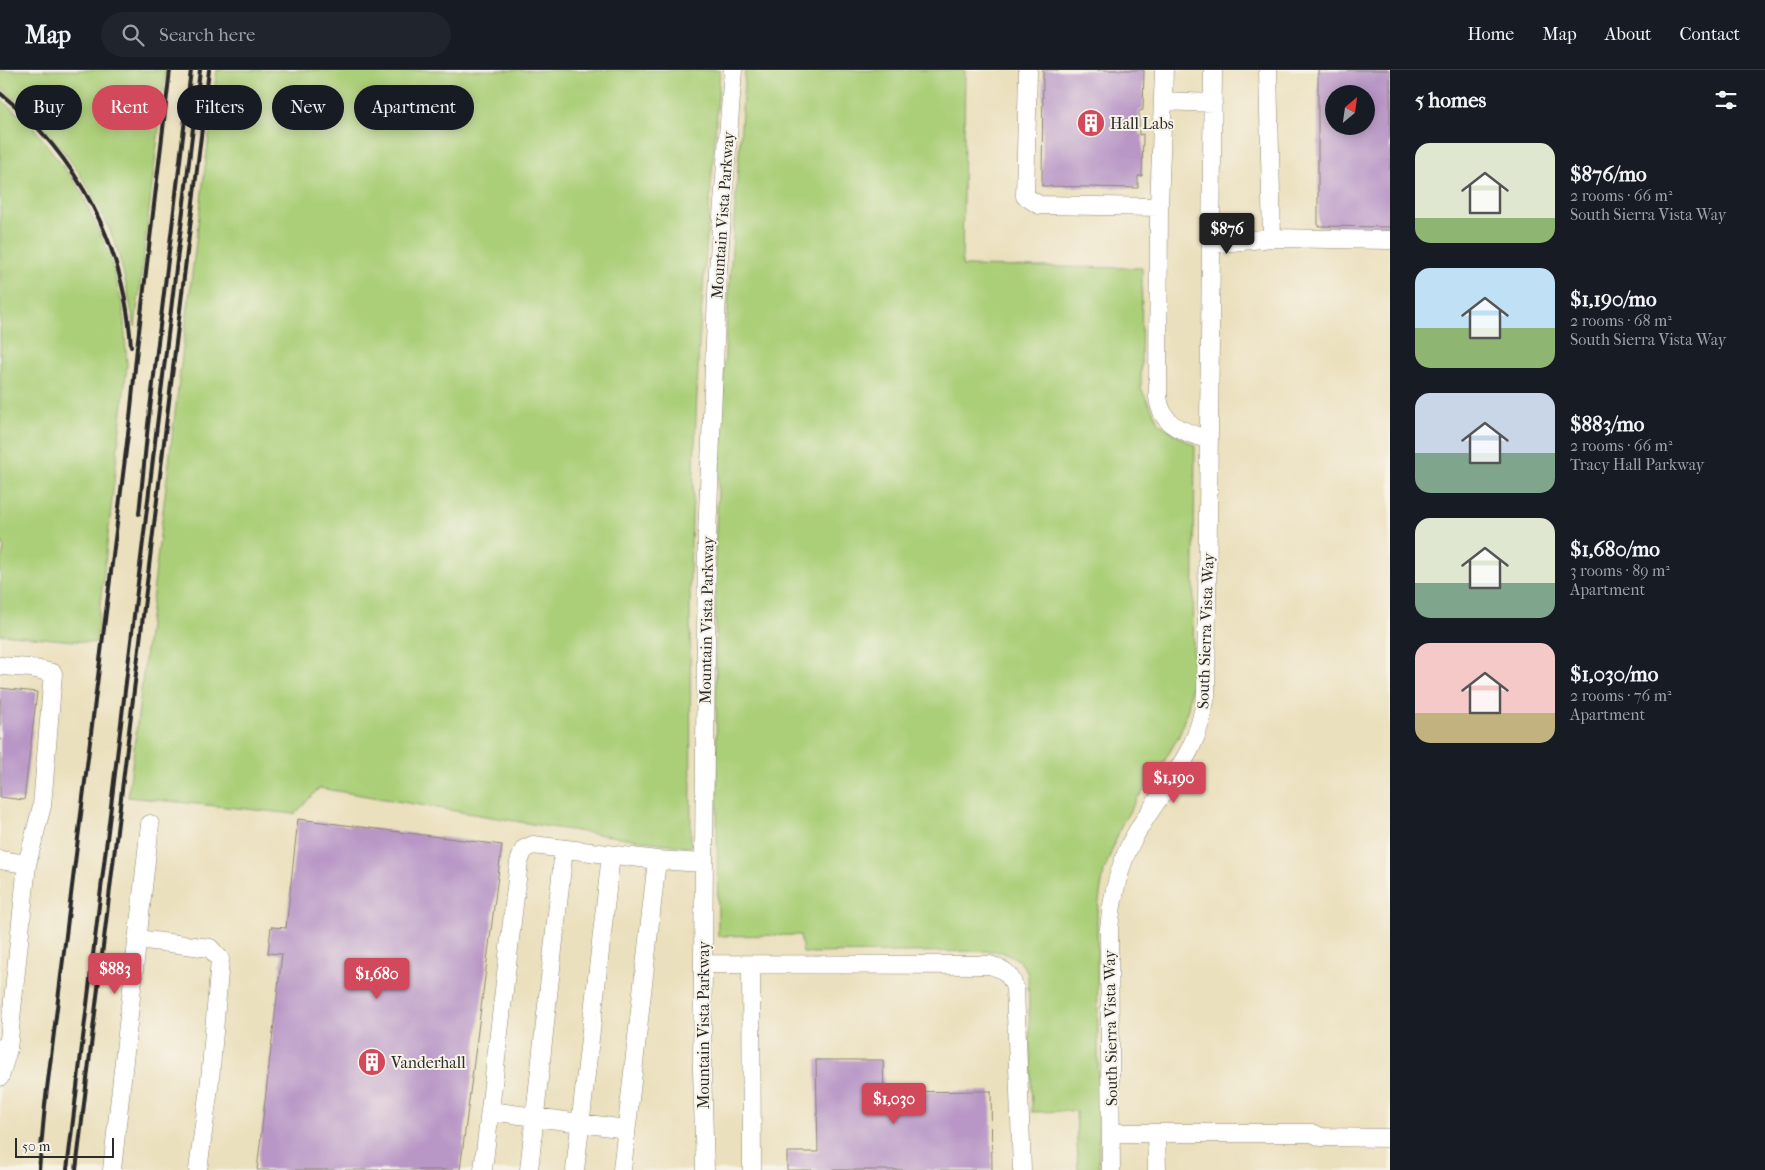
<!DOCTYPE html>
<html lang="en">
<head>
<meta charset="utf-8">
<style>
  :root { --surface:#171b24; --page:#20242c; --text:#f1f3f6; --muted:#9ea1a6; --line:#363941; --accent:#d1495b }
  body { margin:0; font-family:"IM FELL French Canon",serif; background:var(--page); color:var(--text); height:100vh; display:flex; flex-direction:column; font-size:19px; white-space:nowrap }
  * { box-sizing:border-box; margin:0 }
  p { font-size:16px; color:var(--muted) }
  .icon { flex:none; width:28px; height:28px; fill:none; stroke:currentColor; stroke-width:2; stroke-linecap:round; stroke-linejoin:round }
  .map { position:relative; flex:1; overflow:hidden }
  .side { display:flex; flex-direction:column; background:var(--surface); width:375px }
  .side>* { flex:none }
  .hud { position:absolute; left:15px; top:15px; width:475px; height:45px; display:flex; gap:10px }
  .needle { width:32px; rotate:29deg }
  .buttons { position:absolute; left:1325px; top:15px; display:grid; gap:10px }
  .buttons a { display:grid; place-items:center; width:50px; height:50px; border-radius:50%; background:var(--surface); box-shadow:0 2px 12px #0003; font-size:25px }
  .scale { position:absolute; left:15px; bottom:12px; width:99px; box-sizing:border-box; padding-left:5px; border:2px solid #2b2b2b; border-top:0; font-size:14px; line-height:18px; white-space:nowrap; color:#2b2b2b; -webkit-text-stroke:4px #f7f3e8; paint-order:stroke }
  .price { position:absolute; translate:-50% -42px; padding:0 11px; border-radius:5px; background:var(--accent); color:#fff; font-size:16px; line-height:32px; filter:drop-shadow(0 1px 2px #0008) }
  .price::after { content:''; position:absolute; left:50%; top:30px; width:15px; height:11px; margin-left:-8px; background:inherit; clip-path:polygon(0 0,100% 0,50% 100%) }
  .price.current { background:#222; color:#fff }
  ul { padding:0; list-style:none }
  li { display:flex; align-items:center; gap:15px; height:125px; padding:0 25px }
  li span { display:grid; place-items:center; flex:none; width:140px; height:100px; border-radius:15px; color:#555 }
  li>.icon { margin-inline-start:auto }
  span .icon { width:60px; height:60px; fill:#fffc; stroke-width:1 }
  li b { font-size:21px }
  h2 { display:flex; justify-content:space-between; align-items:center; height:60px; padding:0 25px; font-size:21px }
  .chip { padding:0 18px; border-radius:22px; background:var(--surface); box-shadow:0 2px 12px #0003; font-size:18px; line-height:45px }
  .chip.current { background:var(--accent); color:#fff }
  header { display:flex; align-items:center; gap:30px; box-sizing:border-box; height:70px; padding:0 25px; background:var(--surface); border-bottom:1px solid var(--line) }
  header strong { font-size:24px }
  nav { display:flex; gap:28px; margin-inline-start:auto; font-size:18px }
  .search { width:350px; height:45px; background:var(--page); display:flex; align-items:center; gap:12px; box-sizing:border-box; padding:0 18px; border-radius:28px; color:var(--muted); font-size:19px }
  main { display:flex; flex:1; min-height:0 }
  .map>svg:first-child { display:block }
  .green { fill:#abcf78; stroke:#6b7d52 }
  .building { fill:#b896c6; fill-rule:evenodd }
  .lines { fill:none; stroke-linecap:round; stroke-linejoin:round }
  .minor-casing { stroke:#8b8674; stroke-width:19 }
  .minor { stroke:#fff; stroke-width:18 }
  .rail { stroke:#2b2b2b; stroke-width:4 }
  .labels { text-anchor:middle; stroke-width:4; stroke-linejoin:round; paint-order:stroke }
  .poi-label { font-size:16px; fill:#2b2b2b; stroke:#f7f3e8; text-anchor:start }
  .street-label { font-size:16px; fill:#2b2b2b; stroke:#f7f3e8 }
</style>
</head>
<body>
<header>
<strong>Map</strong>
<div class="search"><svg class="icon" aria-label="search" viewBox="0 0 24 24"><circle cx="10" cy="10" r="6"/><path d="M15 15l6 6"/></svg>Search here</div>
<nav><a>Home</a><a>Map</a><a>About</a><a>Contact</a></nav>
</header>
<main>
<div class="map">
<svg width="1390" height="1100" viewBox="0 0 1390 1100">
  <rect width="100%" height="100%" fill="#f7f3e8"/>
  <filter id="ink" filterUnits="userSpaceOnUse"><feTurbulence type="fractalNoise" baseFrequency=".02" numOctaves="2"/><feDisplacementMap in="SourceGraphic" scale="10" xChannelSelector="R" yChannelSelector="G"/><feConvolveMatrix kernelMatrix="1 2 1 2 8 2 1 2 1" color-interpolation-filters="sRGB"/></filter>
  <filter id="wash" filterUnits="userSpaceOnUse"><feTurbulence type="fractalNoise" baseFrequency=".0096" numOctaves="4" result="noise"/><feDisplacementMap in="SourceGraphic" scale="20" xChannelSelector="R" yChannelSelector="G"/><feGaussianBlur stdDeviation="1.12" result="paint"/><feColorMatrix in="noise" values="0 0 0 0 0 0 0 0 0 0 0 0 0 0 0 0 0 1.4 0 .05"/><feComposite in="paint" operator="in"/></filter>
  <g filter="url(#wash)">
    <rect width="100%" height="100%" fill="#ebe0bd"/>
    <path class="green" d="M0,0H166L135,257C129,232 125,206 118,182C96,116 53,61 0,16Z
      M217,0H720L699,272L690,500L691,776L687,777L556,758L319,718L295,744L128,727Z
      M745,0H965L962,196L1142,198L1141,319L1160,354L1186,371L1195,375L1193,607L1188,638L1179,666L1159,700L1137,729L1122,754L1104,801L1097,843L1099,1100H1078L1076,1041L1032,1042L1028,905C1022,889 1010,883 994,881L803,883L800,865L718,866L715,479L726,263Z
      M0,29L31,54L80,119L109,184L123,238L127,295L96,573L0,564V497L4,478L0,468Z"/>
    <g id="blocks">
      <path class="building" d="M1043,0H1144L1143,40L1139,41V65L1143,64L1142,106H1138V118L1042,116Z
        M1318,0H1390V157L1318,156ZM1334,24H1366V56H1334Z
        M0,618L37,622L24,730L0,727Z
        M298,749L502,775L460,1100H257L282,884L268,883L271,857L286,858Z
        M816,990H883L884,1022L991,1021L992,1100H787V1082H818Z"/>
    </g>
  </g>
  <g filter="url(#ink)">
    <use href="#blocks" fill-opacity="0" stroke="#8b8674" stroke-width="1"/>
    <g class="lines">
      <defs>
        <path id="minor" d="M1028,0L1025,126L1039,135L1159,137L1164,0
          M1268,0L1272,168L1390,170
          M1163,31L1213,33
          M1159,137L1158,327C1162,358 1184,361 1209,370
          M1211,174L1272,168
          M0,596L31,598L53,603L42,736L27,794L8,979L0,978
          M0,790L27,794
          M137,869L210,878L220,889L210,1010L198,1100
          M703,894L990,895C1005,900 1009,902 1015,918L1022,1100
          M751,895L752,1100
          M0,1007L8,979
          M490,1041L626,1059
          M1111,1063H1312L1321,1067L1390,1068
          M1156,1063L1157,1100
          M112,1100L150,754
          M483,1100L519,792L524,779L533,775L657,790
          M529,1100L564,779
          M575,1100L611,785
          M622,1100L657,790L703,793
          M705,1100L702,999L707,466L718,200L733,0
          M1111,1100L1109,859C1112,828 1118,798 1132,771C1149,738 1175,710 1191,677C1199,661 1203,644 1206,626L1213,0"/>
      </defs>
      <use href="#minor" class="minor-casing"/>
      <use href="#minor" class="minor"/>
      <path class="rail" d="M0,23C78,86 125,176 131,277
        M139,444L148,355L191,0
        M39,1100L45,1035L130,348L137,278L170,0
        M67,1100L200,0
        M76,1100L209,0"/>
    </g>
  </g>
  <defs>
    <symbol id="building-disc" viewBox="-11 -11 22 22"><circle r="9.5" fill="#d1495b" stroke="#f7f3e8"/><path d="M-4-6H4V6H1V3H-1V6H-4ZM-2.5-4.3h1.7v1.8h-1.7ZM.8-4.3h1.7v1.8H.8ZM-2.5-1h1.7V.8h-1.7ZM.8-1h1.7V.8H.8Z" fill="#fff"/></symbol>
  </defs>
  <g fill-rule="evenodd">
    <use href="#building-disc" x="1075" y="37" width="32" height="32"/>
    <use href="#building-disc" x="356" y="976" width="32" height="32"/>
  </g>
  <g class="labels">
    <g class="poi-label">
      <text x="1110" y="59">Hall Labs</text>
      <text x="391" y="998">Vanderhall</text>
    </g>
    <g class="street-label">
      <text transform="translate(722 145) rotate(-86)" y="6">Mountain Vista Parkway</text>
      <text transform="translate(706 550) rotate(-89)" y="6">Mountain Vista Parkway</text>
      <text transform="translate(1205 561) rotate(-88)" y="6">South Sierra Vista Way</text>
      <text transform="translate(703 955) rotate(-90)" y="6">Mountain Vista Parkway</text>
      <text transform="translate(1110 958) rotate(-91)" y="6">South Sierra Vista Way</text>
    </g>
  </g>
</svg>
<div class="buttons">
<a><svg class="needle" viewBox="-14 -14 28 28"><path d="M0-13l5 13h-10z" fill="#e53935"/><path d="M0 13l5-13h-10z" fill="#9ea1a6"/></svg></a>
</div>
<div class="scale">50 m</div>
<b class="price current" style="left:1227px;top:185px">$876</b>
<b class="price" style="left:1174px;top:734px">$1,190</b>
<b class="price" style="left:115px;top:925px">$883</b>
<b class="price" style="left:377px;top:930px">$1,680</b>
<b class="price" style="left:894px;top:1055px">$1,030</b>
<div class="hud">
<a class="chip">Buy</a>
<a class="chip current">Rent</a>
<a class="chip">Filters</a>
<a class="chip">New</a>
<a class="chip">Apartment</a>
</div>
</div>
<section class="side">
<h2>5 homes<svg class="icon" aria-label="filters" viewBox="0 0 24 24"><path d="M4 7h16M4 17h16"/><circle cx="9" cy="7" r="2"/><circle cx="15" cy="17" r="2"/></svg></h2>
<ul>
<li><span style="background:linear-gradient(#dfe7d0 75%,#8fb573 0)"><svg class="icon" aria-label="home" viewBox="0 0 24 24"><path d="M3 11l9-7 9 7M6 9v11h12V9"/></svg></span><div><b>$876/mo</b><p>2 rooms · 66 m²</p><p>South Sierra Vista Way</p></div></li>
<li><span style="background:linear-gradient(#bfe0f5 60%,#8fb573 0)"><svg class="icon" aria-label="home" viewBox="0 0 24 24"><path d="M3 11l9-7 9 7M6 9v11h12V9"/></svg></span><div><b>$1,190/mo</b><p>2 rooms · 68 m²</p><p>South Sierra Vista Way</p></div></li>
<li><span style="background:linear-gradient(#c9d6e8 60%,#7fa58c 0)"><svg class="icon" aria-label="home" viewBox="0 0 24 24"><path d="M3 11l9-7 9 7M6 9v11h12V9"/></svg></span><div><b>$883/mo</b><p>2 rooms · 66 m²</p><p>Tracy Hall Parkway</p></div></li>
<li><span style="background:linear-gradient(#dfe7d0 65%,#7fa58c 0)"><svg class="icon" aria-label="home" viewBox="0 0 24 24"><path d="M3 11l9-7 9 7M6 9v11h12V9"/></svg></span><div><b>$1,680/mo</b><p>3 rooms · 89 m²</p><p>Apartment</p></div></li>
<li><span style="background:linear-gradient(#f6c9c9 70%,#c2b280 0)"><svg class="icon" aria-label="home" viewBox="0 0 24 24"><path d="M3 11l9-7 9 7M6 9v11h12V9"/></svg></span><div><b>$1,030/mo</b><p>2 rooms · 76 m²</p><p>Apartment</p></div></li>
</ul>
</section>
</main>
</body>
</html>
